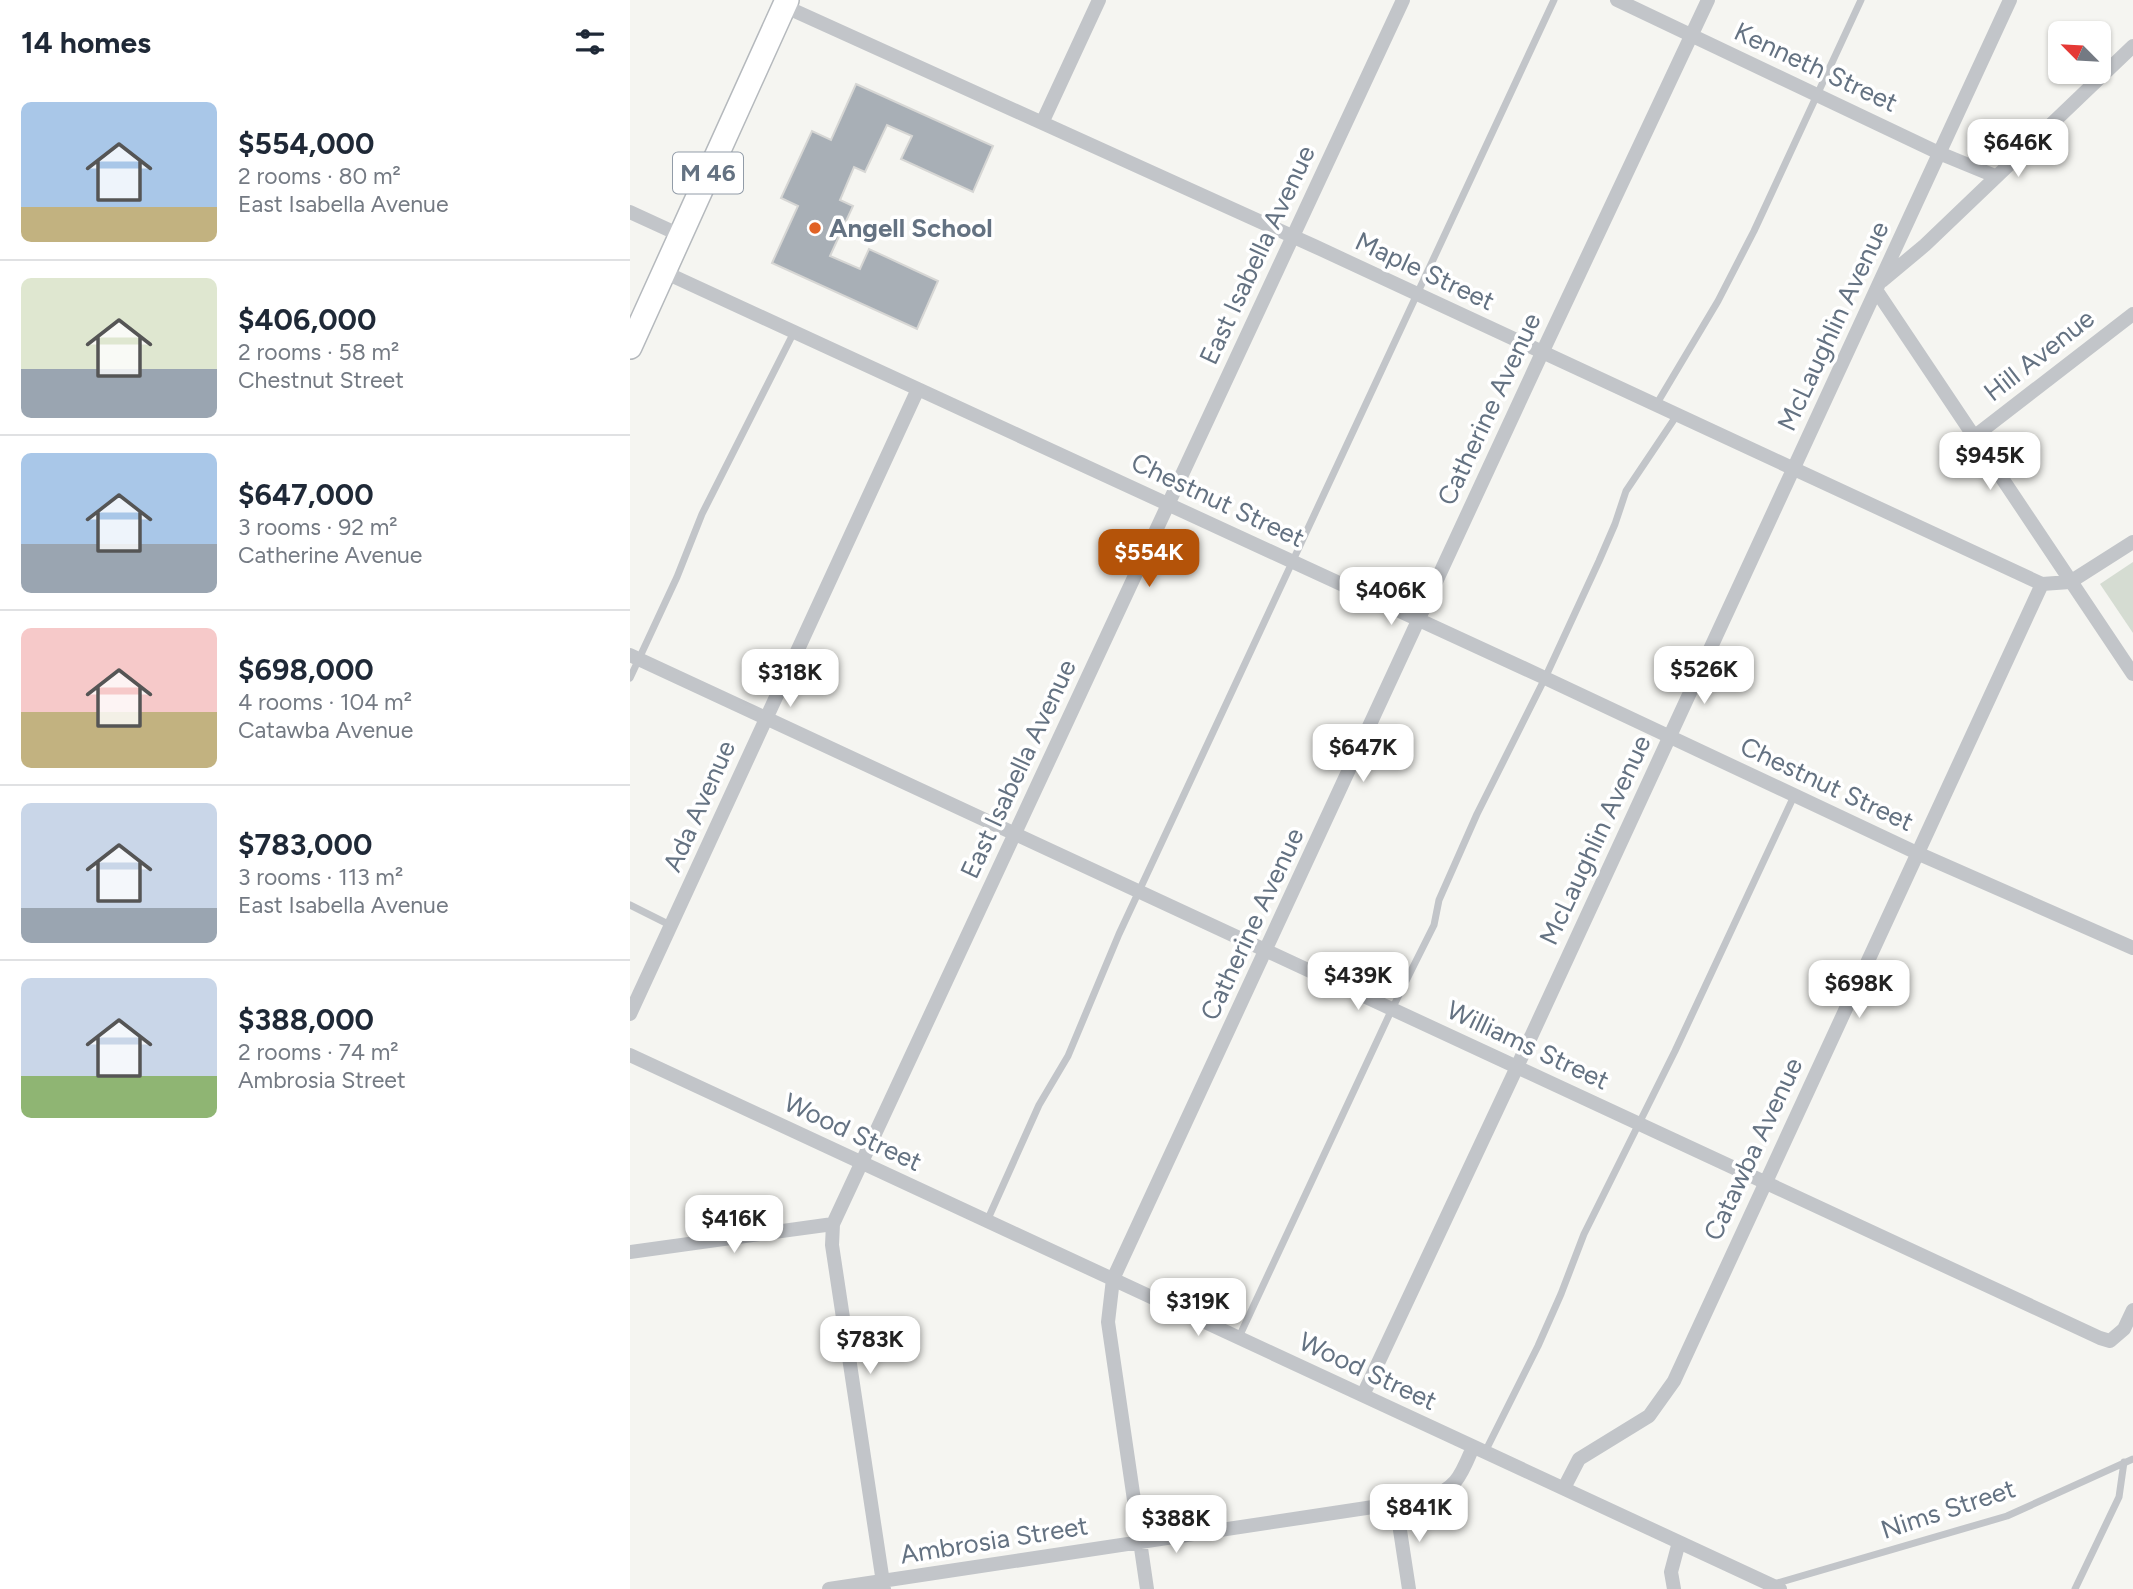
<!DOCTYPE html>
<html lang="en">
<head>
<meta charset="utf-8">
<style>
  :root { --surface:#fff; --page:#f6f6f7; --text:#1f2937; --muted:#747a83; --line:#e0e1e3; --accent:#b45309 }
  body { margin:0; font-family:Figtree,sans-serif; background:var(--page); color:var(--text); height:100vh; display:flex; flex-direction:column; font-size:26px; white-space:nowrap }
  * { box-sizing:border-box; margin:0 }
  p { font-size:23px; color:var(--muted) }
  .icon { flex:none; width:38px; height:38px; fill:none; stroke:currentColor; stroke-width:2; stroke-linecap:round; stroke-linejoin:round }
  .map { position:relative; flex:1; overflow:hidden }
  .sheet { display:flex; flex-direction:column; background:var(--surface); width:630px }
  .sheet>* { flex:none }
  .needle { width:46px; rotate:294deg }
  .fabs { position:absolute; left:1418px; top:21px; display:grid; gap:14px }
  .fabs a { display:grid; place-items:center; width:63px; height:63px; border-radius:10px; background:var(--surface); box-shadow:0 2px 5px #0004; font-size:35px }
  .price { position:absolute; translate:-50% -60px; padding:0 16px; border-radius:14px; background:#fff; color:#222; font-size:23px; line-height:46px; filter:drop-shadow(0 2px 4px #0008) }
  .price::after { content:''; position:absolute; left:50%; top:42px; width:21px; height:16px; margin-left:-10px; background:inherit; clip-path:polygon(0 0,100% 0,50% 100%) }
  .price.on { background:var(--accent); color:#fff }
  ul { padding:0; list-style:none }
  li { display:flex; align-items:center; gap:21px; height:175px; padding:0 21px }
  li+li { border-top:2px solid var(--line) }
  li span { display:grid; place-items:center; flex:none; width:196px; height:140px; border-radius:10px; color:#555 }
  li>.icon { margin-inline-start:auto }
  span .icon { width:84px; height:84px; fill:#fffc; stroke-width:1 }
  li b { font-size:30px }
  h2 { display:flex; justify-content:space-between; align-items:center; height:84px; padding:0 21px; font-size:30px }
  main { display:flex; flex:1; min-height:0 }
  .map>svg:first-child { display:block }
  .green { fill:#d5dcd2 }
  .building { fill:#a8afb6; stroke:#d6d6d4; stroke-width:2 }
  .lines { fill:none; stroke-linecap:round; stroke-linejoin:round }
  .primary-casing { stroke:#b5b9bd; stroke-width:26 }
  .lane { stroke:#c2c5c9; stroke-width:7 }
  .street { stroke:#c2c5c9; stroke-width:14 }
  .primary { stroke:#fff; stroke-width:23 }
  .poi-dot { fill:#e16225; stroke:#fff; stroke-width:2.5 }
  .labels { text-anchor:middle; stroke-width:7; stroke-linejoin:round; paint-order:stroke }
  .shield { fill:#fff; stroke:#929ca8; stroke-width:2 }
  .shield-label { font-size:24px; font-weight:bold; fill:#647282 }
  .street-label { font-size:26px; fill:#647282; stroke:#fff }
  .poi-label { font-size:26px; font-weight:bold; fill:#647282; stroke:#fff; text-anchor:start }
</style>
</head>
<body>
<main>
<section class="sheet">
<h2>14 homes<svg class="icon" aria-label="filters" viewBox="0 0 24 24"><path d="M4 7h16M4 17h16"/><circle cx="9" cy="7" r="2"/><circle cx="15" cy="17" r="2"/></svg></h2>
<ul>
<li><span style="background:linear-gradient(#a9c7e8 75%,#c2b280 0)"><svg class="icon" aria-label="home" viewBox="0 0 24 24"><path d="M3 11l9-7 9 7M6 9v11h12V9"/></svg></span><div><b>$554,000</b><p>2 rooms · 80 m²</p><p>East Isabella Avenue</p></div></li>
<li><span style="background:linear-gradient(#dfe7d0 65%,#9aa5b1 0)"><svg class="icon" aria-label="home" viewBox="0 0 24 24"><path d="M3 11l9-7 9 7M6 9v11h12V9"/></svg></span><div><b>$406,000</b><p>2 rooms · 58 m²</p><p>Chestnut Street</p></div></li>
<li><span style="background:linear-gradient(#a9c7e8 65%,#9aa5b1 0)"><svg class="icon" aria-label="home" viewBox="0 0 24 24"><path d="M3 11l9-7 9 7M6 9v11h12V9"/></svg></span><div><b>$647,000</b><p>3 rooms · 92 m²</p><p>Catherine Avenue</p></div></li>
<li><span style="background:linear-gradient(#f6c9c9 60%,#c2b280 0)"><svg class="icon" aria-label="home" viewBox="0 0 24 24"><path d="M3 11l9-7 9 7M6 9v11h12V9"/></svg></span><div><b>$698,000</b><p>4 rooms · 104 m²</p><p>Catawba Avenue</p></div></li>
<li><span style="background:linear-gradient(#c9d6e8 75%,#9aa5b1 0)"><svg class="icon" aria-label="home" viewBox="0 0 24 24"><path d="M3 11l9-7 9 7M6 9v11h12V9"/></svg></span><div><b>$783,000</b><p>3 rooms · 113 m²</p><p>East Isabella Avenue</p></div></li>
<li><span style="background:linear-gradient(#c9d6e8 70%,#8fb573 0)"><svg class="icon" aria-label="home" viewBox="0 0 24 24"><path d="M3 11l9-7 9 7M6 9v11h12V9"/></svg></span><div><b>$388,000</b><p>2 rooms · 74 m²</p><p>Ambrosia Street</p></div></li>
</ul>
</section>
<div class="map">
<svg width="1503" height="1589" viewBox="0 0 1503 1589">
  <rect width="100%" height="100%" fill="#f5f5f1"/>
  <path class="green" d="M1503,562V633L1470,584Z"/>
  <path class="building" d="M226,84L363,146L343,192L271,159L282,136L257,125L235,172L224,167L210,200L223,206L200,256L230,269L239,249L308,281L287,329L142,263L168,206L151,198L182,131L201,140Z"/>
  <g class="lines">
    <defs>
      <path id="primary" d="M0,347L157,0"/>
    </defs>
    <use href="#primary" class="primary-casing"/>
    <path class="lane" d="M1026,405L1088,301L1124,231L1231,0
      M0,678L47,577L72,514L164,332
      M0,905L42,926
      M357,1221L409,1105L438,1056L489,934L924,0
      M609,1337L762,1009L804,925L809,900L847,814L915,678L969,561L985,524L996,491L1047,415
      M855,1452L908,1346L931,1294L954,1234L1045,1051L1164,796
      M1144,1584L1377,1516L1503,1459
      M1445,1589L1489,1497L1494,1462"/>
    <path class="street" d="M987,0L1309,153L1365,176
      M154,6L684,246L1412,584
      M412,123L469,0
      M0,212L50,235
      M34,272L915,678L1287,853L1503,948
      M1252,281L1295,245L1503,46
      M1246,290L1503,674
      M1345,436L1503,314
      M0,655L1470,1338L1480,1341L1494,1329L1503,1310
      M0,1014L288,389
      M0,1055L1150,1589
      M0,1252L203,1224
      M733,1395L887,1067L1380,0
      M934,1488L949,1459L1019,1416L1044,1381L1412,584L1440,582L1503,542
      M766,1504L779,1589
      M199,1589L796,1499C827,1489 831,1475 843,1447
      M254,1589L202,1245L203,1224L773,0
      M517,1589L478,1322L483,1279L912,353L1078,0
      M1044,1589L1041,1572L1049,1542"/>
    <use href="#primary" class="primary"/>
  </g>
  <circle class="poi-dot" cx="185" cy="228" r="7"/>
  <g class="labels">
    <rect class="shield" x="43" y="152.5" width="70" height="41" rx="5"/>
    <g class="shield-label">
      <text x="78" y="181">M 46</text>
    </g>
    <g class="street-label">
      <text transform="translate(1186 67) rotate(25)" y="9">Kenneth Street</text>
      <text transform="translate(627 255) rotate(-65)" y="9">East Isabella Avenue</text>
      <text transform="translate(795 271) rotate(25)" y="9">Maple Street</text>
      <text transform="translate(1203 326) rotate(-65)" y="9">McLaughlin Avenue</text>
      <text transform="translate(1409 355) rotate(-38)" y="9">Hill Avenue</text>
      <text transform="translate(859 409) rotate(-65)" y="9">Catherine Avenue</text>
      <text transform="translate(588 500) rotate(25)" y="9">Chestnut Street</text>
      <text transform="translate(388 769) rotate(-65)" y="9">East Isabella Avenue</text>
      <text transform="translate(1197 784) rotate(25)" y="9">Chestnut Street</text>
      <text transform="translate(69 806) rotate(-66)" y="9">Ada Avenue</text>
      <text transform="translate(965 840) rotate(-65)" y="9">McLaughlin Avenue</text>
      <text transform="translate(622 924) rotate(-65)" y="9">Catherine Avenue</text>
      <text transform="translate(898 1045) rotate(25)" y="9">Williams Street</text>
      <text transform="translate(223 1132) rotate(25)" y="9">Wood Street</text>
      <text transform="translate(1123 1149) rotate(-65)" y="9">Catawba Avenue</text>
      <text transform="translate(738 1371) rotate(25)" y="9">Wood Street</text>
      <text transform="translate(1318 1509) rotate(-18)" y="9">Nims Street</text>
      <text transform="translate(364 1540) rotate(-9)" y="9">Ambrosia Street</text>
    </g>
    <g class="poi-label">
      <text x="199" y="237">Angell School</text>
    </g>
  </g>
</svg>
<div class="fabs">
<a><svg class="needle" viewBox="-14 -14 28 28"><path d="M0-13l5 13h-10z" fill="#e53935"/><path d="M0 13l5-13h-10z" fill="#747a83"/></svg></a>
</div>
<b class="price" style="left:1388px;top:179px">$646K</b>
<b class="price" style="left:1360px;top:492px">$945K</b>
<b class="price on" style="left:519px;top:589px">$554K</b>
<b class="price" style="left:761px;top:627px">$406K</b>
<b class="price" style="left:1074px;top:706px">$526K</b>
<b class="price" style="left:160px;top:709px">$318K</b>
<b class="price" style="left:733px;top:784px">$647K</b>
<b class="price" style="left:728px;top:1012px">$439K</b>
<b class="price" style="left:1229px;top:1020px">$698K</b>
<b class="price" style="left:104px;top:1255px">$416K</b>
<b class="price" style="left:568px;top:1338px">$319K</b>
<b class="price" style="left:240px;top:1376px">$783K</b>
<b class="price" style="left:789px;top:1544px">$841K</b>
<b class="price" style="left:546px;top:1555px">$388K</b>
</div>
</main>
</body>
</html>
